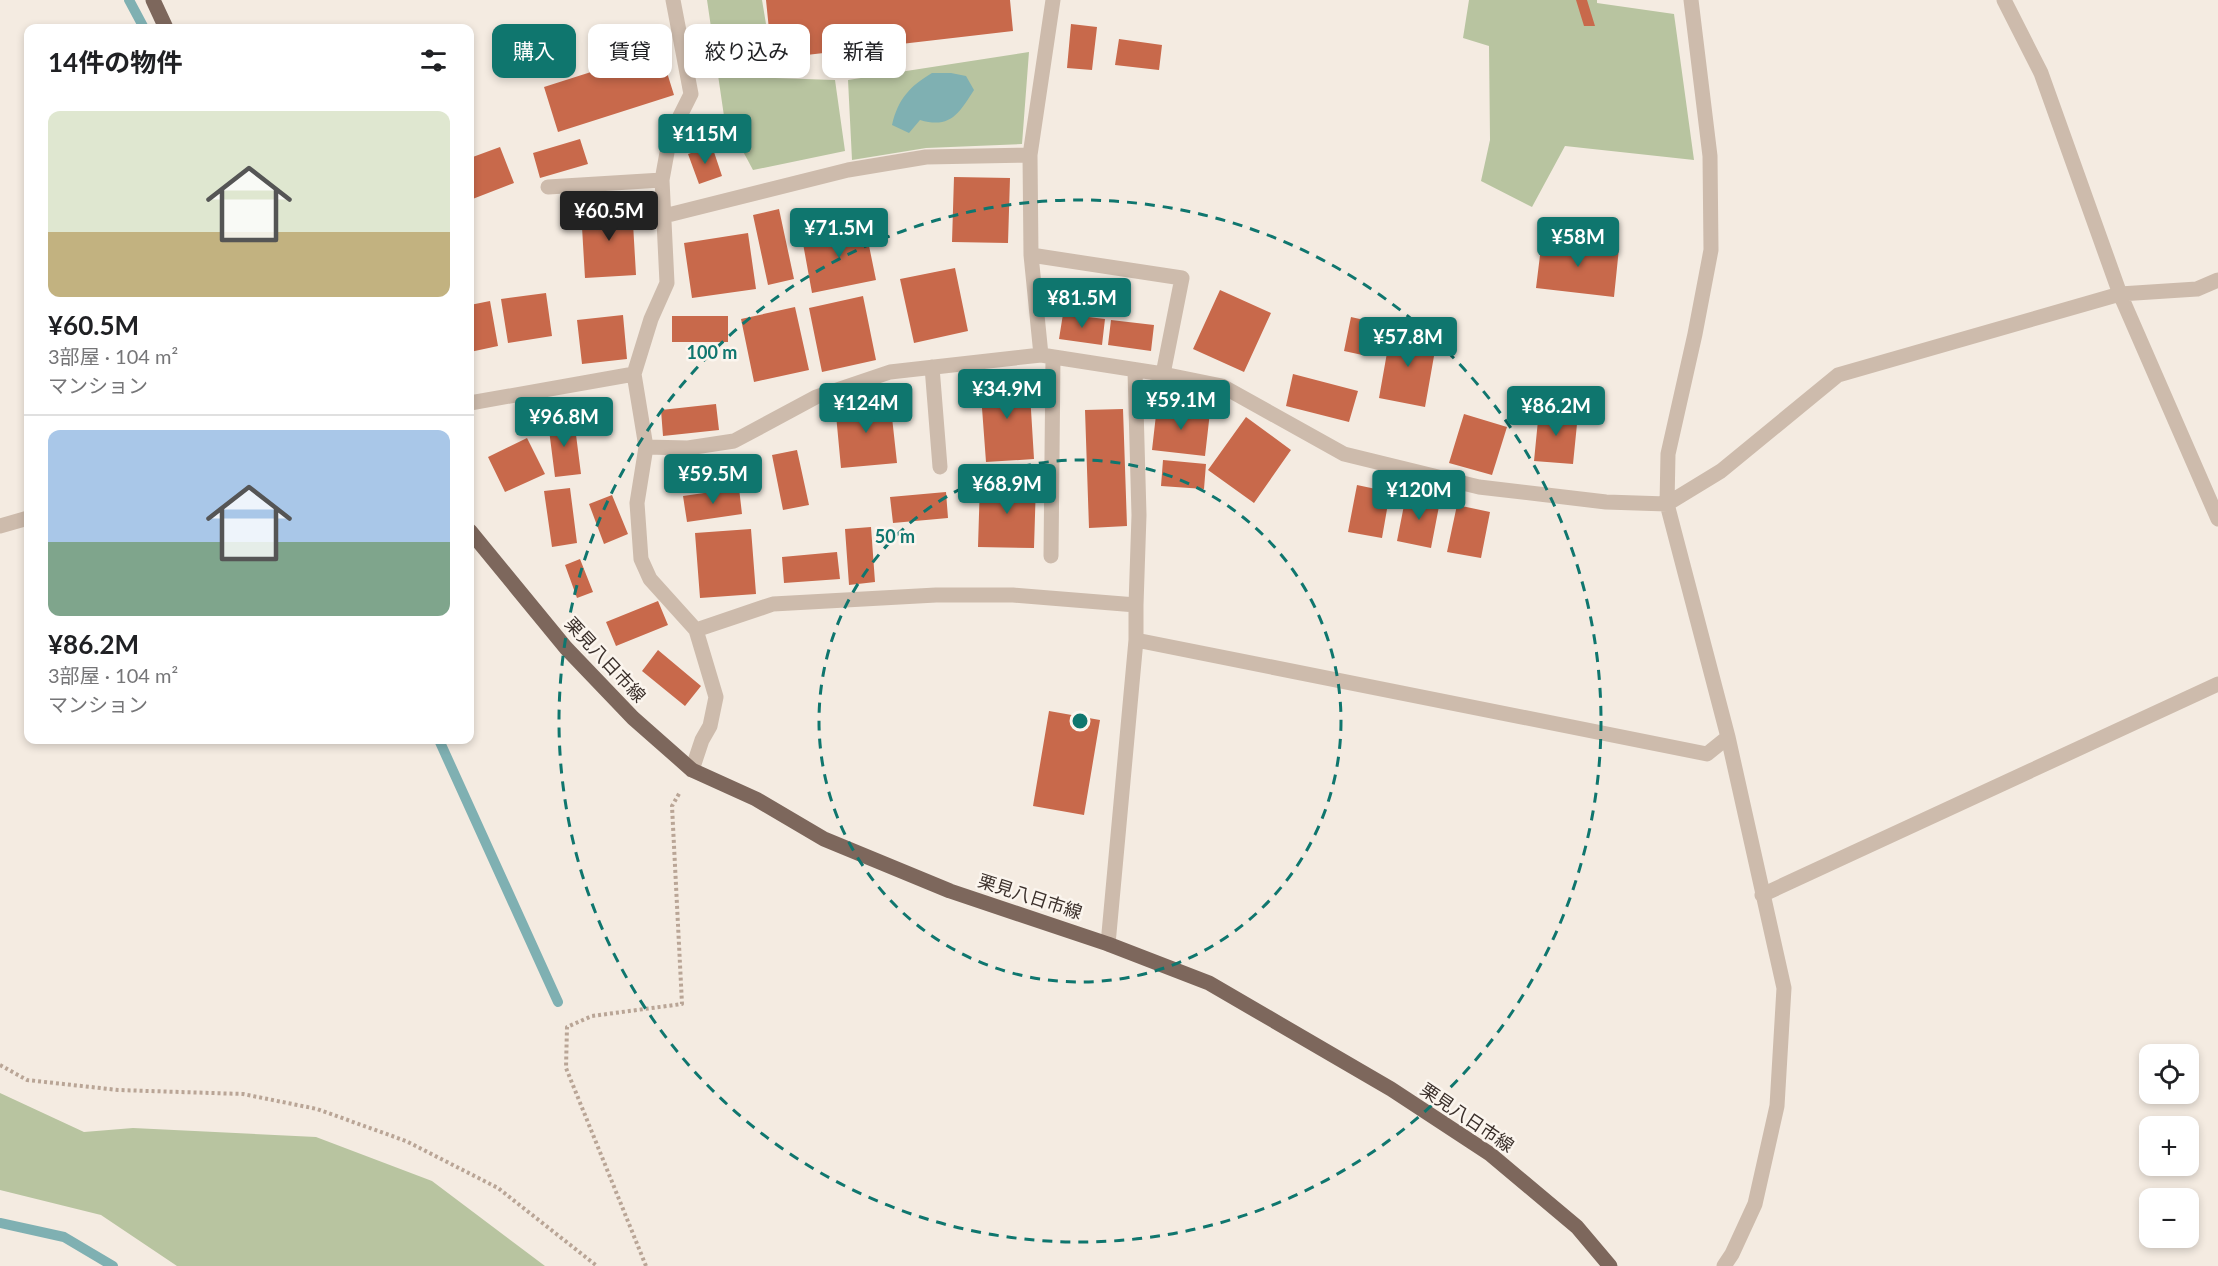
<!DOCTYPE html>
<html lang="ja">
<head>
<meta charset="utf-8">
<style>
  :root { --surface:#fff; --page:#f6f6f6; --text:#202124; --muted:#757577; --line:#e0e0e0; --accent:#0f766e }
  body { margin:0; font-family:Lato,"Noto Sans JP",sans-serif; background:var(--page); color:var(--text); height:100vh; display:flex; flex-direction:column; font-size:22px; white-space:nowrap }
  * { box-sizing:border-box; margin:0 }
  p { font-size:20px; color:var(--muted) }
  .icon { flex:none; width:33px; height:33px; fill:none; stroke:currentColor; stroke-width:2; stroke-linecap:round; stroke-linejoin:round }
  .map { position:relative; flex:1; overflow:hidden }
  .sheet { position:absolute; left:24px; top:24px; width:450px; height:720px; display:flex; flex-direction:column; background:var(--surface); border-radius:12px; box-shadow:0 3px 9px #0003 }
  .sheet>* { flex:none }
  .top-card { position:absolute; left:492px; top:24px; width:570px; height:54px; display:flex; gap:12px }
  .fabs { position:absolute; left:2139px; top:1044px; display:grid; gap:12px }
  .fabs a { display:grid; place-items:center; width:60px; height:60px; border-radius:12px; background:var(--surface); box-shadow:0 3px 9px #0003; font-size:30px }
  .price { position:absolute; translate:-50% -51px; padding:0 14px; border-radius:6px; background:var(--accent); color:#fff; font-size:20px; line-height:39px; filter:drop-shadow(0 2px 3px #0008) }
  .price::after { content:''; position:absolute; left:50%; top:36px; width:18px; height:14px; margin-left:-9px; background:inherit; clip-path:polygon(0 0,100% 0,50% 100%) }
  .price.current { background:#222; color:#fff }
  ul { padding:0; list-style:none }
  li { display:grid; align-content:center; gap:12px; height:318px; padding:0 24px }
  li+li { border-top:2px solid var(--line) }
  li span { display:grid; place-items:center; height:186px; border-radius:12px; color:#555 }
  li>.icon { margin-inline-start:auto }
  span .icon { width:108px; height:108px; fill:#fffc; stroke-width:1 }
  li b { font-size:26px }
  h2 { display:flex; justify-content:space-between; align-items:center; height:72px; padding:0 24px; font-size:26px }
  .pill { padding:0 21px; border-radius:12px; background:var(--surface); box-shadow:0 3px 9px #0003; font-size:21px; line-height:54px }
  .pill.current { background:var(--accent); color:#fff }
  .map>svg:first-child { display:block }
  .green { fill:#b8c4a0 }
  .water { fill:#7fb0b2 }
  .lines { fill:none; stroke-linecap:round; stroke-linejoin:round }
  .stream { stroke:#7fb0b2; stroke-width:10 }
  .building { fill:#c8694b }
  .path { stroke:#b9a596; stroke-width:4; stroke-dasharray:3 3; stroke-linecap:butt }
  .minor { stroke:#cdbbac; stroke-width:15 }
  .primary { stroke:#7d675c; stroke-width:15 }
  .ring { fill:none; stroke:#0f766e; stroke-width:3; stroke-dasharray:10 8 }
  .labels { text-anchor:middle; stroke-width:5; stroke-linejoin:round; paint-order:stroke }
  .street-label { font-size:18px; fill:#3b302b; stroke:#fbf5ee }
  .centre { fill:#0f766e; stroke:#fbf5ee; stroke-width:3 }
  .ring-label { font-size:18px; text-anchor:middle; font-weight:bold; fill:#0f766e; stroke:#fbf5ee; stroke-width:5; stroke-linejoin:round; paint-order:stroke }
</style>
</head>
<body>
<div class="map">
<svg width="2218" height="1266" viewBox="0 0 2218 1266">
  <rect width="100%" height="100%" fill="#f4ebe1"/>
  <path class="green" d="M707,0H762L775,78L835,80L845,151L753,170L724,116Z
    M1469,0H1597V3L1674,14L1694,160L1565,146L1532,207L1481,181L1490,140L1489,46L1463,38Z
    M1029,52L1022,144L926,148L852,160L848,80Z
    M0,1093L84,1132L133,1128L316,1137L432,1181L545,1266H177L101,1215L0,1190Z"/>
  <path class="water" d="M932,73H951L966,76L974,90C959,113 951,129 920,120L909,133L892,125C898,99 910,86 932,73Z"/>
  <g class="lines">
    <path class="stream" d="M129,0L144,28
      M439,740L558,1002
      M0,1223L64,1237L113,1266"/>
  </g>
  <path class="building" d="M766,0H1010L1013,31L772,59Z
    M1576,0H1587L1595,26H1584Z
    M1071,24L1097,27L1092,70L1067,68Z
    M1119,39L1162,45L1159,70L1115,65Z
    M660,50L674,95L558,132L544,87Z
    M580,139L588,164L540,178L533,153Z
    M712,146L722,176L699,184L688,154Z
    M500,147L514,183L470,200V158Z
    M954,177L1010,178L1008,243L952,242Z
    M632,206L636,275L585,278L581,210Z
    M779,209L794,279L768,285L753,215Z
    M865,226L876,280L812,293L802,238Z
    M748,233L756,289L692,298L684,243Z
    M1542,239L1619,248L1614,297L1536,288Z
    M955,268L968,331L914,343L900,279Z
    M1220,290L1271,313L1244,372L1193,349Z
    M546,293L552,336L508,343L501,299Z
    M863,296L876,360L822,372L809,308Z
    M490,301L498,346L470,352V305Z
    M795,307L809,370L754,382L741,319Z
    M1063,314L1105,319L1102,345L1059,339Z
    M623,315L627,359L582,364L577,320Z
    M672,316H728V342H672Z
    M1351,317L1373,322L1367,356L1344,351Z
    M1111,320L1154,325L1151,351L1108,345Z
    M1391,330L1437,339L1425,407L1379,398Z
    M1293,374L1358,391L1349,422L1286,406Z
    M1029,377L1034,459L986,462L980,381Z
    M890,399L897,463L841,468L835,404Z
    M716,404L719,430L663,436L661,410Z
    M1157,406L1210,412L1205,456L1152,450Z
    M1123,409L1127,526L1089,528L1085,410Z
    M1539,410L1578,414L1573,464L1534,461Z
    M1464,414L1507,427L1492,475L1449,463Z
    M1246,417L1291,450L1254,503L1208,470Z
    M574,419L581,474L555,477L548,422Z
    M527,438L545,474L505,492L488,457Z
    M797,450L809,505L783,510L772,455Z
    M1163,460L1206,464L1204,489L1161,486Z
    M980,482L1036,483L1034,548L978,547Z
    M1357,485L1390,492L1382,538L1348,532Z
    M570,488L577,543L552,547L544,491Z
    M739,488L742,514L687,522L683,496Z
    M946,492L948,518L893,523L890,497Z
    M612,495L628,534L604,544L589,504Z
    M1406,495L1440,501L1431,548L1397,541Z
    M1457,505L1490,512L1481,558L1447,552Z
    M871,527L875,582L849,585L845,529Z
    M751,529L756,594L700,598L695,533Z
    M837,552L840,579L784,583L782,557Z
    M580,559L593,592L577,598L565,565Z
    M658,601L668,625L616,646L606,622Z
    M658,650L701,686L685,706L642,671Z
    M1049,711L1100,720L1084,815L1033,806Z"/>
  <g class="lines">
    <path class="path" d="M0,1065L27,1080L118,1090L243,1094L317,1109L406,1141L498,1188L597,1266
      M646,1266L566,1068L567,1027L592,1016L682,1004L672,806L680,792"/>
    <path class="minor" d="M1691,0L1710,156L1711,250L1695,334L1668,454L1667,504L1728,737L1784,988L1777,1106L1755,1204L1732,1254L1724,1266
      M2004,0L2041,73L2120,294L2218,519
      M548,187L662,180
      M664,216L848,170L926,157L1030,155
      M1031,255L1182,278L1163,374
      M1041,355L1031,255L1030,155L1053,0
      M932,367L940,467
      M1135,371L1139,515L1136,605
      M634,374L646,447L688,448L734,441L816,397L890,372L1041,355L1163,374L1222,386L1344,454L1479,487L1606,502L1667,504L1721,471L1838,375L2120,294L2197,289L2218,280
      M470,403L634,374L651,319L667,283L662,180L670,136L691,94L673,0
      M646,447L637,503L641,559L650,579L696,630L716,697L710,726L702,740L692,770
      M0,526L28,518
      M1051,556L1053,357
      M696,630L773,604L936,595H1013L1136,605V640L1108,944
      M1136,640L1707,754L1728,737
      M1762,895L2218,684"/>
    <path class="primary" d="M153,0L166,28
      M470,531L566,648L633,718L692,770L756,799L824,839L950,891L1108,944L1209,983L1391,1089L1490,1154L1577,1227L1610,1266"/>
  </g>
  <g class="ring">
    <circle cx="1080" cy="721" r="261"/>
    <circle cx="1080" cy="721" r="521"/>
  </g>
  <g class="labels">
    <g class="street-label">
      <text transform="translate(605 660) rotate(47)" y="6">栗見八日市線</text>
      <text transform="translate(1030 897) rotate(18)" y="6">栗見八日市線</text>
      <text transform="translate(1467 1118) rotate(34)" y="6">栗見八日市線</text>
    </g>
  </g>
  <circle cx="1080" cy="721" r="9" class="centre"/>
  <g class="ring-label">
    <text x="712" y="359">100 m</text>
    <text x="895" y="543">50 m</text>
  </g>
</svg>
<div class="fabs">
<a><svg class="icon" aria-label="locate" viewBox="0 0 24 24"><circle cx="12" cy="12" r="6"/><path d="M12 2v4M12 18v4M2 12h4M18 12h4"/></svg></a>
<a>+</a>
<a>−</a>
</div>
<b class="price" style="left:705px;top:165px">¥115M</b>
<b class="price current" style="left:609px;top:242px">¥60.5M</b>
<b class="price" style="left:839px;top:259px">¥71.5M</b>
<b class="price" style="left:1578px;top:268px">¥58M</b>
<b class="price" style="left:1082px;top:329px">¥81.5M</b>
<b class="price" style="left:1408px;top:368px">¥57.8M</b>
<b class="price" style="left:1007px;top:420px">¥34.9M</b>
<b class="price" style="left:1181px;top:431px">¥59.1M</b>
<b class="price" style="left:866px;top:434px">¥124M</b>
<b class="price" style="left:1556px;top:437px">¥86.2M</b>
<b class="price" style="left:564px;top:448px">¥96.8M</b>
<b class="price" style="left:713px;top:505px">¥59.5M</b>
<b class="price" style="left:1007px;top:515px">¥68.9M</b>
<b class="price" style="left:1419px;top:521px">¥120M</b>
<div class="top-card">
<a class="pill current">購入</a>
<a class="pill">賃貸</a>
<a class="pill">絞り込み</a>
<a class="pill">新着</a>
</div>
<section class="sheet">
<h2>14件の物件<svg class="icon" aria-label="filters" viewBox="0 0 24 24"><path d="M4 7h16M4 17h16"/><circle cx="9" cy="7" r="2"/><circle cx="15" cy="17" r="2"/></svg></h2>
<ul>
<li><span style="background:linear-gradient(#dfe7d0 65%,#c2b280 0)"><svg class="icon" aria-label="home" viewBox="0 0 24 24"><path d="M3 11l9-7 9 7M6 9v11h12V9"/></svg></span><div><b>¥60.5M</b><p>3部屋 · 104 m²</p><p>マンション</p></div></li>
<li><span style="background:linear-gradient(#a9c7e8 60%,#7fa58c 0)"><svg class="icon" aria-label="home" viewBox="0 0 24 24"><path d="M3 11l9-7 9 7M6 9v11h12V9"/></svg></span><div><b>¥86.2M</b><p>3部屋 · 104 m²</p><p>マンション</p></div></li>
</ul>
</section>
</div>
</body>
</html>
